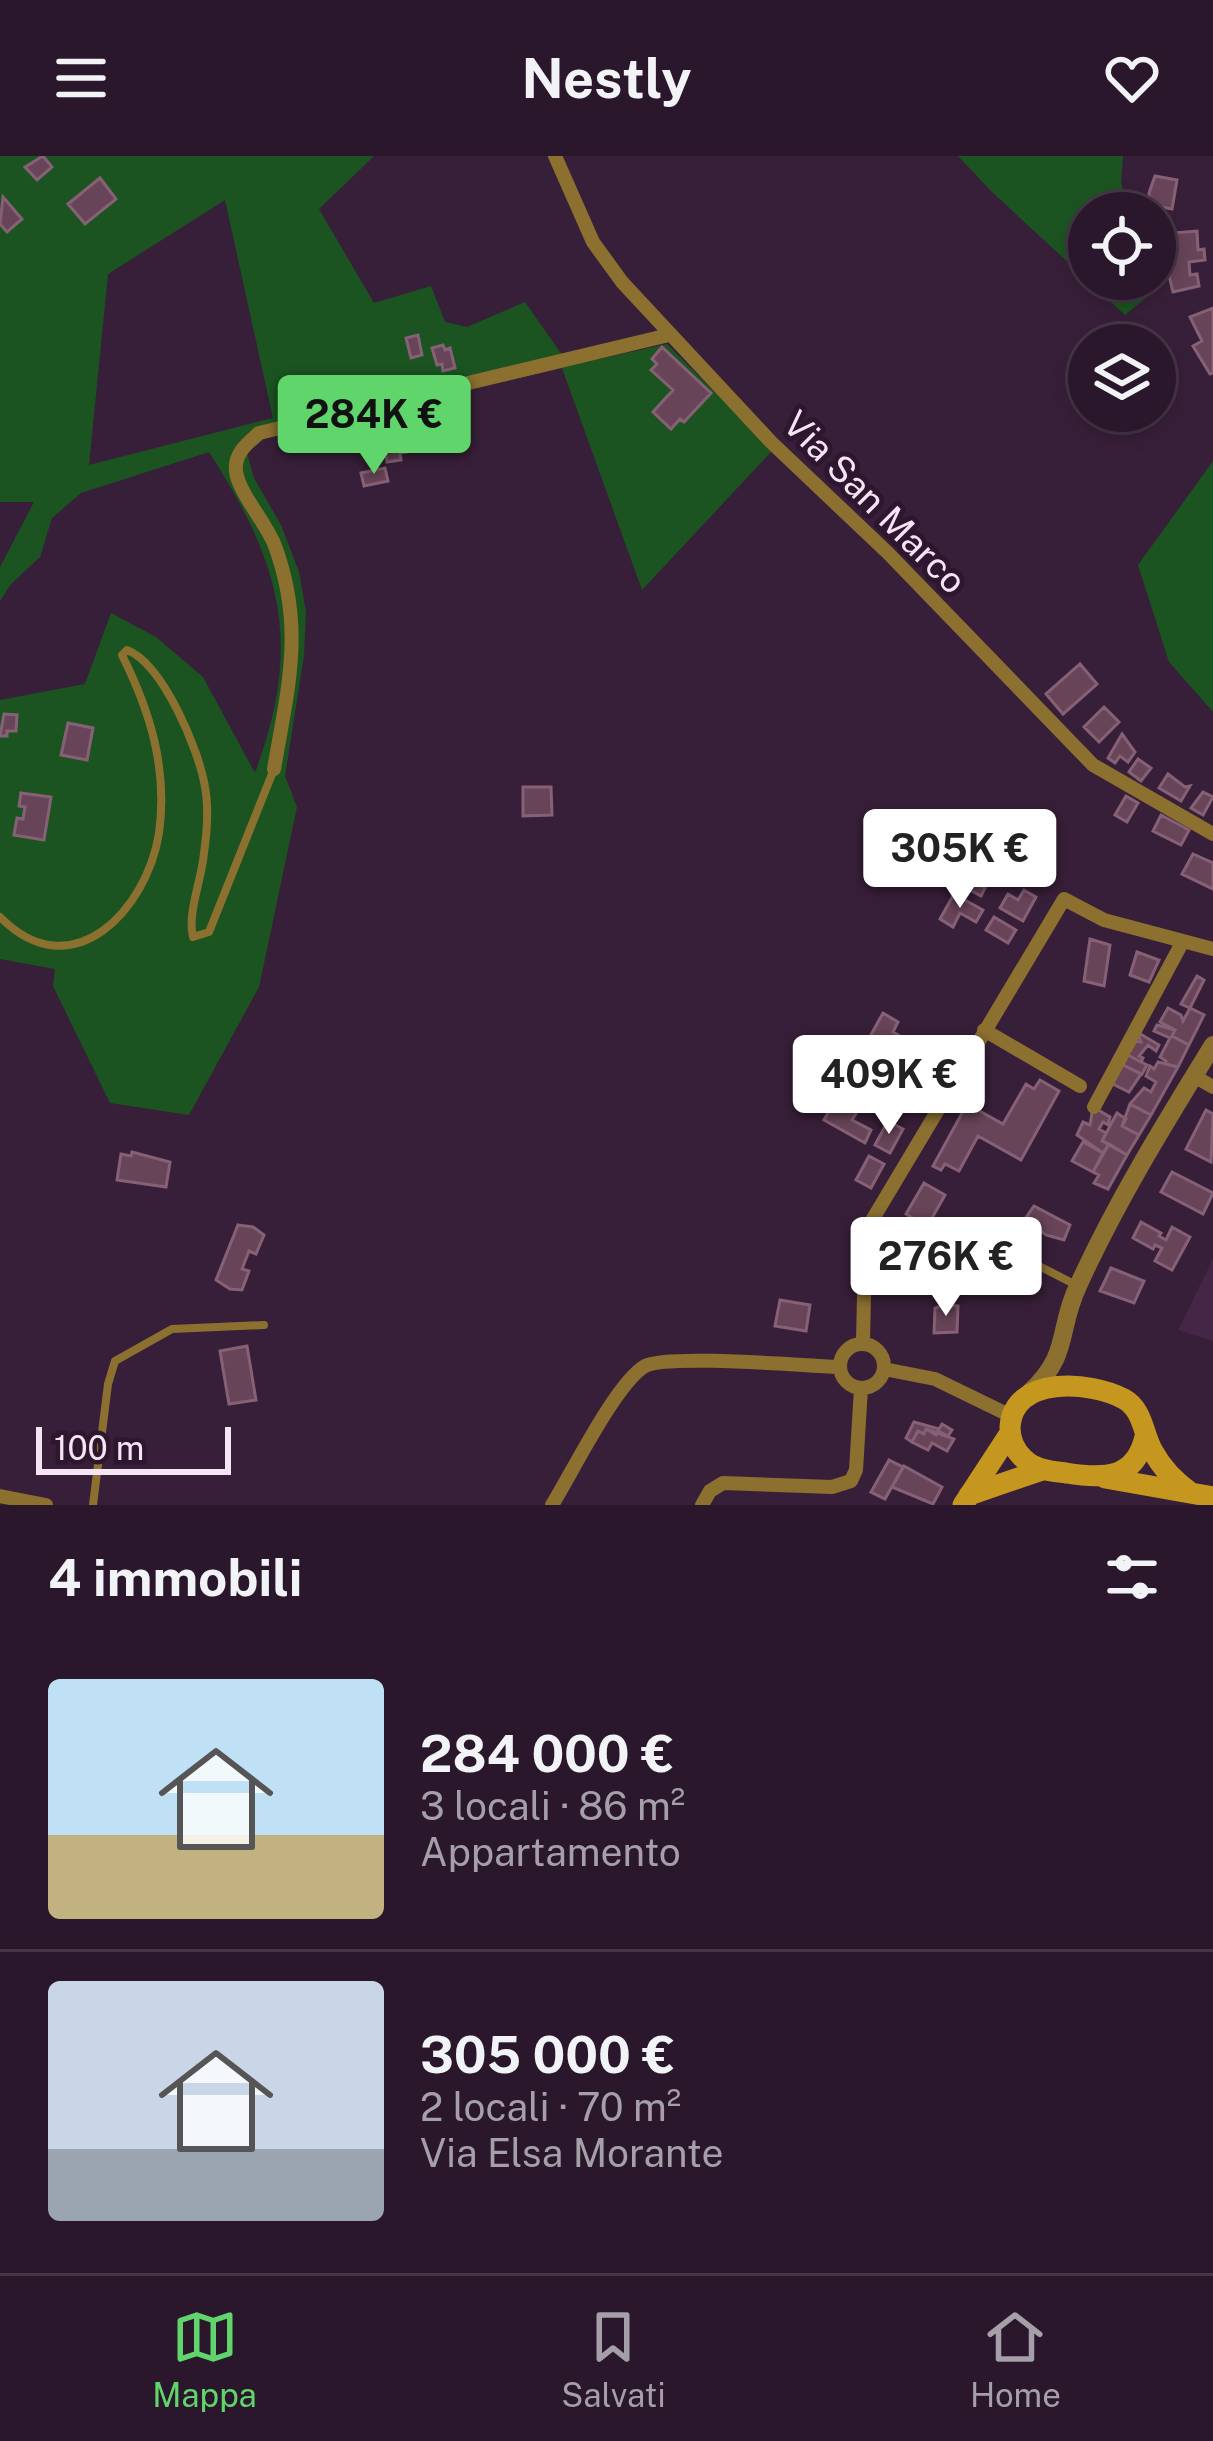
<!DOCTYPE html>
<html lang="it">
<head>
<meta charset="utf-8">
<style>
  :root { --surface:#2a172b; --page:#322033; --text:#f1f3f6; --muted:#a59fa9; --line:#463647; --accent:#60d56b }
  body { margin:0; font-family:"Public Sans",sans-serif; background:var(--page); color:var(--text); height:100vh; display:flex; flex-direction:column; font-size:45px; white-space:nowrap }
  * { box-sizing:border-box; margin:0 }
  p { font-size:39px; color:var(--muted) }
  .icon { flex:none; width:66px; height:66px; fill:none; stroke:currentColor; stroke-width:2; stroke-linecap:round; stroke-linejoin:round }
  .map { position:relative; height:1349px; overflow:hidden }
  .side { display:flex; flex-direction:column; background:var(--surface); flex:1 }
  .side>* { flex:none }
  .fabs { position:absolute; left:1068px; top:36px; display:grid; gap:24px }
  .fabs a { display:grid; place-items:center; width:108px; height:108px; border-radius:50%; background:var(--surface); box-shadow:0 6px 18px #0003,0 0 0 3px var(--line); font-size:60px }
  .scale { position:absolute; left:36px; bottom:30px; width:195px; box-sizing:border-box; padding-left:12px; border:6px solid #f4e4f4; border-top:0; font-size:33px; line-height:42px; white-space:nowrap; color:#f4e4f4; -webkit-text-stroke:9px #2d162e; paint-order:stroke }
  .price { position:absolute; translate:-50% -102px; padding:0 27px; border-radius:12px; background:#fff; color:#222; font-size:39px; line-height:78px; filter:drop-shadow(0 3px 6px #0008) }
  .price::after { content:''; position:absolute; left:50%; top:72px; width:36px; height:27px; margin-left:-18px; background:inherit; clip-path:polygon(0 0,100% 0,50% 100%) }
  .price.on { background:var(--accent); color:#111 }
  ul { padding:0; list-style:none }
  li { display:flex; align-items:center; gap:36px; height:300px; padding:0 48px }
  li+li { border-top:3px solid var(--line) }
  li span { display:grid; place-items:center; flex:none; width:336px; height:240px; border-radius:12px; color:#555 }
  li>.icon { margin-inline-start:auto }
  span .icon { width:144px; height:144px; fill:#fffc; stroke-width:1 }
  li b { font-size:51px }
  h2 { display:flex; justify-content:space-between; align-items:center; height:144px; padding:0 48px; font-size:51px }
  header { display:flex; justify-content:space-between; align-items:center; height:156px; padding:0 48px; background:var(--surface); font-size:54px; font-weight:700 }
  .menu { display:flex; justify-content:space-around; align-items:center; height:168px; border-top:3px solid var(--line); background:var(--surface); font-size:33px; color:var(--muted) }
  .menu a { display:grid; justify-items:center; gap:6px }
  .menu .on { color:var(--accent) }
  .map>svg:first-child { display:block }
  .built { fill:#442746 }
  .green { fill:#1b5421; fill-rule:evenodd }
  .building { fill:#684458; stroke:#866175; stroke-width:3 }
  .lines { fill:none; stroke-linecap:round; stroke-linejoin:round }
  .service { stroke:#8c702f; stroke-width:8 }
  .minor { stroke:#8c702f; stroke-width:14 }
  .tertiary { stroke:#8c702f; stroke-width:18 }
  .secondary { stroke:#c5971e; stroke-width:21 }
  .labels { text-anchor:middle; stroke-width:10; stroke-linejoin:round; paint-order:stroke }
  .street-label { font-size:36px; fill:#f4e4f4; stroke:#2d162e }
</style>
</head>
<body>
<header><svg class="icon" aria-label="menu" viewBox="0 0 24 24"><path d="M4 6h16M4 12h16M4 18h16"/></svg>Nestly<svg class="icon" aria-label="heart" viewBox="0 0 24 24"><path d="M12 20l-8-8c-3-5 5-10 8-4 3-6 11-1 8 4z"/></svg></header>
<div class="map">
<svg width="1213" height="1349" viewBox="0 0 1213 1349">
  <rect width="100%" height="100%" fill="#381f39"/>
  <path class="built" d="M1213,1103V1185L1178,1174Z"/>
  <path class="green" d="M0,0H374L319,53L374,147L431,130L445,166L467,171L525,146L562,199L563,211L667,188L773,294L642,434L562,212L269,279L247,297L254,322L281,369L299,416L306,456L304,500L285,620L297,651L259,831L189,959L110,947L53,830L55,813L0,803V544L85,528L111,457L156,481L203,521L255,617C303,487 282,409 209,296L81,337L52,362L40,401L11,428L0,445V411L34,346H0ZM225,44L273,262L89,309L108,118Z
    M958,0H1123L1121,26L1129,57H1089V123H1145L1149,139L1125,159L991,35Z
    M1213,305V556L1169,506L1138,409Z"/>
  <path class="building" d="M43,0L52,11L37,24L25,11Z
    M1155,20L1177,24L1172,53L1150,49L1149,37Z
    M100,22L116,43L85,68L68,48Z
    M3,41L22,63L7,76L0,68Z
    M1197,75L1198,94L1204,93L1205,104L1189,106L1190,119L1197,118L1199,130L1173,136L1165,103L1176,102L1172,77Z
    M1213,152V217L1210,218L1193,190L1202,185L1190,161Z
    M418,179L422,199L411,202L406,182Z
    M443,189L445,194L450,192L455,212L443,215L442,208L437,209L432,192Z
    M662,191L711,237L684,266L680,263L671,273L653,256L673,234L651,214L657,208L652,203Z
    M409,266L413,295L400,297L401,304L387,306L382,270Z
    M385,312L388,325L364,330L361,317Z
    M1080,508L1097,528L1063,558L1046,538Z
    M1104,551L1119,566L1099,586L1084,571Z
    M4,558L17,559L16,575H7V580H0Z
    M68,567L93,572L87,604L61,599Z
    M1122,578L1135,596L1128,606L1120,600L1115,607L1108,602Z
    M1138,603L1151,612L1141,625L1129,616Z
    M1168,618L1185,631L1190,630L1181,645L1159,632Z
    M523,631H551L552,659L523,660Z
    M1203,636L1213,641L1203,659L1191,652Z
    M21,637L51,641L44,684L14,679L17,662L23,663L25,651L19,650Z
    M1126,640L1138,647L1127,666L1115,659Z
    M1161,659L1189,674L1181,689L1153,675Z
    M1193,698L1213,707V733L1182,718Z
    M971,703L985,710L976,727L985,732L981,740L959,728Z
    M1024,734L1036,741L1023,765L1000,752L1008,738L1018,744Z
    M954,738L983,754L976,766L960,757L953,771L940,763Z
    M994,761L1016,774L1008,787L986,774Z
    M1090,783L1110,789L1104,830L1084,825Z
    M1137,796L1159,804L1149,826L1130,819Z
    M1197,820L1204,824L1190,852L1181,848Z
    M1168,852L1181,859L1183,865L1190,852L1204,859L1189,889L1172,880L1175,874L1160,866Z
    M883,857L898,866L893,876L900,880L889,899L867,886Z
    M1157,869L1175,874L1172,880L1189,889L1178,911L1165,908L1166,905L1160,901L1170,882L1154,875Z
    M1137,876L1159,889L1156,895L1148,889L1139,900L1143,902L1141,906L1126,898L1133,885L1141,886Z
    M932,889L946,897L933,921L918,913Z
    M866,890L887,903L879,915L872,911L863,924L850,916Z
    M1126,898L1147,909L1142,918L1121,908Z
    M1158,906L1178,911L1151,959L1130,948L1144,932L1151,936L1156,926L1146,920L1150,910L1154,913Z
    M1121,908L1141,918L1129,936L1111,927Z
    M913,921L928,929L915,953L900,945Z
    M1040,924L1059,935L1021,1004L978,980L959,1015L945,1008L941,1014L933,1010L967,948L1003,968L1026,928L1034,933Z
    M840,935L856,944L851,952L857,956L852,964L871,974L865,987L824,964Z
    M1130,948L1151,959L1139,979L1122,970Z
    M1093,951L1110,961L1108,969L1103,966L1099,973L1106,977L1102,985L1109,988L1103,997L1077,979L1083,966L1090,969Z
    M1206,954L1213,958L1211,1006L1186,993Z
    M1117,957L1126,963L1122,970L1139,979L1127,999L1102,985Z
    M888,965L903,973L890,997L875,989Z
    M1083,986L1103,997L1093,1016L1072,1005Z
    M1109,988L1127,999L1108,1033L1094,1027L1099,1019L1093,1016Z
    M132,996L170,1006L166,1031L117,1024L121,998L131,1000Z
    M869,1000L884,1008L871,1032L856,1024Z
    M1172,1016L1213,1037L1203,1058L1161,1036Z
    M924,1027L945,1039L927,1071L906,1058Z
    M1034,1050L1070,1069L1064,1084L1046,1079L1025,1063Z
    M1141,1066L1161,1077L1159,1080L1166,1084L1172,1071L1190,1081L1172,1114L1155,1105L1162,1092L1155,1089L1153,1093L1133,1082Z
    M238,1069L253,1071L264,1079L256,1098L249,1095L242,1113L249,1115L242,1134L230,1133L216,1124Z
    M1111,1112L1144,1125L1134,1147L1100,1135Z
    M780,1144L810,1149L806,1175L775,1170Z
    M944,1149L958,1150L957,1176L934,1177L935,1152Z
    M247,1190L256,1244L229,1248L220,1195Z
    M914,1266L939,1273L942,1268L952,1274L948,1280L938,1275L936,1279L926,1273L924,1278L918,1275L912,1286L906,1282Z
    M926,1273L954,1283L947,1295L932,1287L928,1294L912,1286L918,1275L924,1278Z
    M889,1304L903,1311L885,1343L871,1336Z
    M904,1310L942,1331L933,1348L892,1331Z"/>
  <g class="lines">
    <path class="service" d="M0,761C72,834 147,754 159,677C168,613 150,555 122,499L127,494C163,508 199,594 205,631C209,652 207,676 204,697C202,723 187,757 193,781L209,776L274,613
      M1004,1092L1078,1130
      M93,1349L108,1228L115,1205L172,1173L264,1169"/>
    <path class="minor" d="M555,0L593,86L622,126L771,286L888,397L1093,609L1213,678
      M274,613C288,531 305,472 275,390C267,368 238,336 236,315C234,297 248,287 259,277L669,179
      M984,874L1080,930
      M1194,920L1213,931
      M1094,951L1183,785
      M863,1187L865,1092L871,1066L1064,743L1104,764L1213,793
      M840 1210a22 22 0 1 1 44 0a22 22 0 1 1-44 0Z
      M884,1213L935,1223L1011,1260
      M0,1340L46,1349
      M552,1349C572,1317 616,1227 645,1210C667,1198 807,1210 840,1211
      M702,1349L710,1335L723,1327L832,1331L851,1325L856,1314L861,1232"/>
    <path class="tertiary" d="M1030,1236C1071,1198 1057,1174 1078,1130C1116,1046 1165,967 1213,889"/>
    <path class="secondary" d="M1145,1281C1135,1324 1103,1323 1066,1317C1051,1315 1035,1314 1024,1303C1014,1294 1010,1284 1010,1271C1013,1219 1091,1225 1124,1243C1144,1254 1143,1280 1154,1297C1163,1314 1176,1326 1191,1337
      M1105,1322L1213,1341
      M969,1339L1042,1314
      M963,1349L1010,1277"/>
  </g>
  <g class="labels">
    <g class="street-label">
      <text transform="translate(875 346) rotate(45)" y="13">Via San Marco</text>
    </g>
  </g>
</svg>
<div class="fabs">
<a><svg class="icon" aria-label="locate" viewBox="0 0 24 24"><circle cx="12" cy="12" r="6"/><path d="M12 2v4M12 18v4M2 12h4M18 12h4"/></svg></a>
<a><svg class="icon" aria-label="layers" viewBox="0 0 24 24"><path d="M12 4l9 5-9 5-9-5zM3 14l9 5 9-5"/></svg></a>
</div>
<div class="scale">100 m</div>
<b class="price on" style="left:374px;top:321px">284K €</b>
<b class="price" style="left:960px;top:755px">305K €</b>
<b class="price" style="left:889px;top:981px">409K €</b>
<b class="price" style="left:946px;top:1163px">276K €</b>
</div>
<section class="side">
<h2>4 immobili<svg class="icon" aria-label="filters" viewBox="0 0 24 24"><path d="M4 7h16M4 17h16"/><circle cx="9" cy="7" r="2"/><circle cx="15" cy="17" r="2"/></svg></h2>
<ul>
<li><span style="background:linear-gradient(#bfe0f5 65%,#c2b280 0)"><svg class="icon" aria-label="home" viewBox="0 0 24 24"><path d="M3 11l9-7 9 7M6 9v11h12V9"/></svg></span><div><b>284 000 €</b><p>3 locali · 86 m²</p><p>Appartamento</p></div></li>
<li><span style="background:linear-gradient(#c9d6e8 70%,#9aa5b1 0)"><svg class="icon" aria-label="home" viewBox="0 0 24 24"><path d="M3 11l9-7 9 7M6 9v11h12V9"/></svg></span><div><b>305 000 €</b><p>2 locali · 70 m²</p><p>Via Elsa Morante</p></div></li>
</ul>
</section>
<nav class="menu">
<a class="on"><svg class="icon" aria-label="map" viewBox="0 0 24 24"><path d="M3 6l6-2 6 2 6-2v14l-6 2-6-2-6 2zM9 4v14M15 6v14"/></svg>Mappa</a>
<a><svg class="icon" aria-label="saved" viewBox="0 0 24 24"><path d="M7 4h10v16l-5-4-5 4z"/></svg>Salvati</a>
<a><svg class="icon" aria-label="home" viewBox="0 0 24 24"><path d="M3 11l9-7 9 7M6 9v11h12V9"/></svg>Home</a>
</nav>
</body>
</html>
